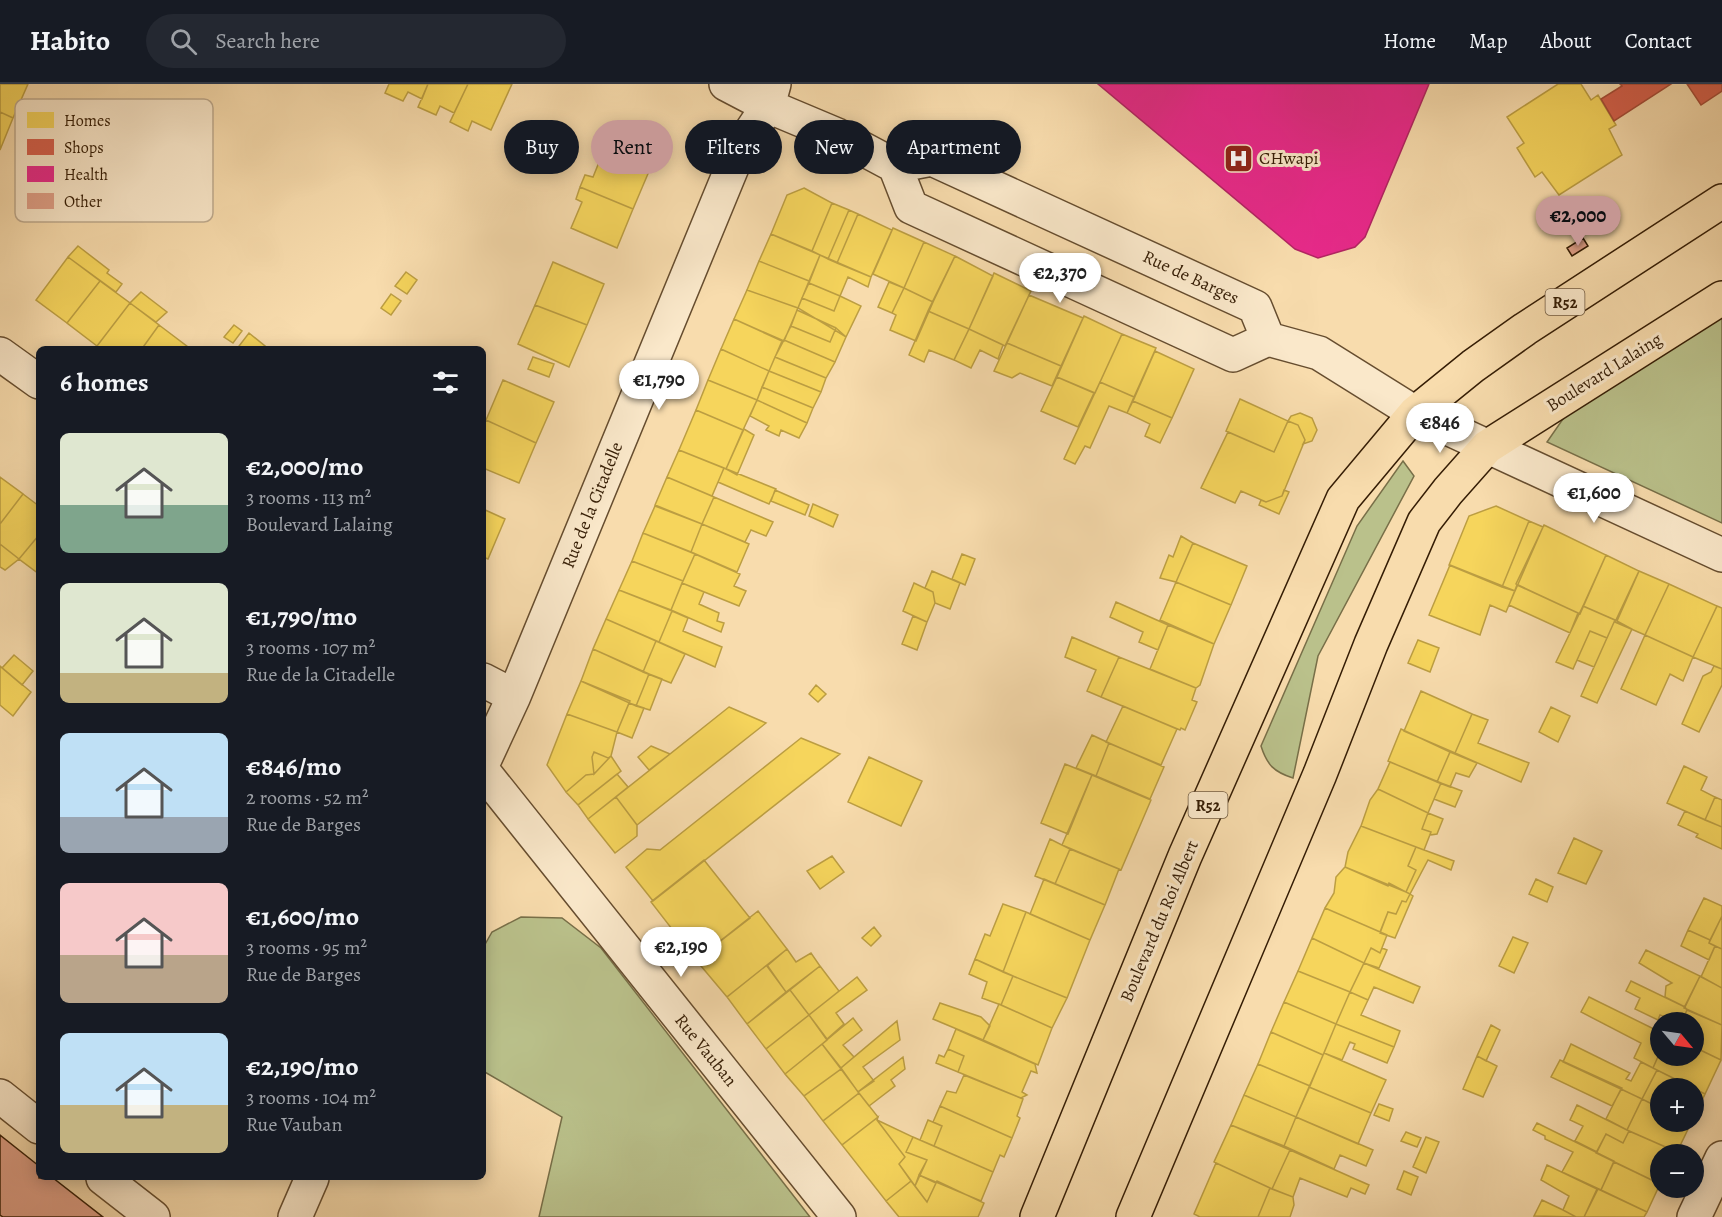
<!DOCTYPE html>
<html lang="en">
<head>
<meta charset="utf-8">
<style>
  :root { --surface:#171b24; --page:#242831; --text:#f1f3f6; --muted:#9ea1a6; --line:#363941; --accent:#c59692 }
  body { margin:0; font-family:Alegreya,serif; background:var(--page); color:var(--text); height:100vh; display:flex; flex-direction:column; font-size:22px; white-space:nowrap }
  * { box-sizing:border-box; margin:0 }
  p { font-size:20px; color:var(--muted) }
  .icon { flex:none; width:33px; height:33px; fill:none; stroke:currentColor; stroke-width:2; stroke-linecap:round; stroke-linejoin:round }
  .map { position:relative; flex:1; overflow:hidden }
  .details { position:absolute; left:36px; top:262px; width:450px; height:834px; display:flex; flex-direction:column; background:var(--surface); border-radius:9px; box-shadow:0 3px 15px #0003 }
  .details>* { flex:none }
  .hud { position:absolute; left:504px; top:36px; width:570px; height:54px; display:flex; gap:12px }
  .needle { width:39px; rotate:119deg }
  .tools { position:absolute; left:1650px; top:928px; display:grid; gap:12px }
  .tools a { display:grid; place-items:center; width:54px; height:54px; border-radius:50%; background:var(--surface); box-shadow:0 3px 15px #0003; font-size:30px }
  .price { position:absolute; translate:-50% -51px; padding:0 14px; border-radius:21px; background:#fff; color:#222; font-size:20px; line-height:39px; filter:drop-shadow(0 2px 3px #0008) }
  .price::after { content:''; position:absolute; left:50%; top:36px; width:18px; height:14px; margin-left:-9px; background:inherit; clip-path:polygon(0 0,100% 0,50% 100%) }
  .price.active { background:var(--accent); color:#111 }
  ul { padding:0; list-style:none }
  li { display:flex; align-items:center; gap:18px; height:150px; padding:0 24px }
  li span { display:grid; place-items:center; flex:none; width:168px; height:120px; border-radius:9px; color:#555 }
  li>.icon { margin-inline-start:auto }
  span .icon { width:72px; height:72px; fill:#fffc; stroke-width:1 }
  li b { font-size:26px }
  h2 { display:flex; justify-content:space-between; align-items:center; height:72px; padding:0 24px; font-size:26px }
  .tag { padding:0 21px; border-radius:27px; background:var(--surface); box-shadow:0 3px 15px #0003; font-size:21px; line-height:54px }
  .tag.active { background:var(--accent); color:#111 }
  header { display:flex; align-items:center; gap:36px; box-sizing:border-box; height:84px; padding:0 30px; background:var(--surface); border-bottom:2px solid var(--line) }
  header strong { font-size:28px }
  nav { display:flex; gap:33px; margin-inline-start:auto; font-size:21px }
  .search { width:420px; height:54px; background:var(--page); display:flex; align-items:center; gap:15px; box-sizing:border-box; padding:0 21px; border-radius:33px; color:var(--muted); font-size:22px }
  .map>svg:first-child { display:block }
  .green { fill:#bac18b; stroke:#786f48; stroke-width:1.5 }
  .homes { fill:#f6d55c; stroke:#bc9e42; stroke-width:1.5 }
  .shops { fill:#d6604d; stroke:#a64c37; stroke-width:1.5 }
  .health { fill:#e7298a; stroke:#b22562; stroke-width:1.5 }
  .building { fill:#e0a088; stroke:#351d05; stroke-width:1.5 }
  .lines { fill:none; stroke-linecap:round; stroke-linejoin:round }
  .minor-casing { stroke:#664d2f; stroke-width:36 }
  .major-casing { stroke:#351d05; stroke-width:36 }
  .minor { stroke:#fae8ca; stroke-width:33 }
  .major { stroke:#f8dcad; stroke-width:33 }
  .labels { text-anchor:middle; stroke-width:6; stroke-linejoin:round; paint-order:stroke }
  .shield { fill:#fae8ca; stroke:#705a40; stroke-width:1.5 }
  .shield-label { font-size:16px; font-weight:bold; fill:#351d05 }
  .poi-label { font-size:18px; fill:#351d05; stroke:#fae8ca; text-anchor:start }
  .street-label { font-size:18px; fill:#351d05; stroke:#fae8ca }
  .key { fill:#fae8ca; stroke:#bfab8f; stroke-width:1.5 }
  .key-label { font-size:16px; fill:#351d05 }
</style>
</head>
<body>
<header>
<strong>Habito</strong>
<div class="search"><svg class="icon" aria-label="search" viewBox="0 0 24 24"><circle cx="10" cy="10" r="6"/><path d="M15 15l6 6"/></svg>Search here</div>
<nav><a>Home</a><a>Map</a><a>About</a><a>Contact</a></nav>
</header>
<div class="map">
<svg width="1722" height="1133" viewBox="0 0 1722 1133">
  <rect width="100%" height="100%" fill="#f8dcad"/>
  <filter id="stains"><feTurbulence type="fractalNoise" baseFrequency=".00333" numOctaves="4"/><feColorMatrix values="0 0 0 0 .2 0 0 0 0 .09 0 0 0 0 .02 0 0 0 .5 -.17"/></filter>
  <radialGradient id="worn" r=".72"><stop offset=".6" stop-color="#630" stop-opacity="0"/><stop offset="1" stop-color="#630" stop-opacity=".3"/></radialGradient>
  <path class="green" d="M1722,232V439L1547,358L1565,332Z
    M1403,377L1414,392L1318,572L1293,694C1274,688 1267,681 1261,662L1357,442Z
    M521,833L562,834L601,864L810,1133H539L562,1033L483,987V864L492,848Z"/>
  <path class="homes" d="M0,0H28L13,34L0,28Z
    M389,0H428L422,15L408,8L403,17L385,9Z
    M428,0H468L454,29L440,22L436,31L418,23Z
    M468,0H512L491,46L472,37L468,47L450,38Z
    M1558,0H1581L1591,16L1598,11L1616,41L1609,45L1622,71L1559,111L1542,88L1535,93L1517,64L1524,59L1507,33Z
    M0,28L13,34L0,66Z
    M604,66L650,85L633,125L580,103L585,91L593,93Z
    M580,103L633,125L617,164L571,144L582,118L576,115Z
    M804,104L832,119L812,167L771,150L787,111Z
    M832,119L849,126L828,175L812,167Z
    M849,126L858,130L837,179L828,175Z
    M858,130L892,146L871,193L837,179Z
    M893,144L924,158L904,204L873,190Z
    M771,150L820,171L809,197L759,177Z
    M924,158L955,172L933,218L904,204Z
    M78,162L109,186L107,189L122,200L116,208L68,173Z
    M820,171L871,193L868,203L848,193L840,212L809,199Z
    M955,172L993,192L969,245L928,227Z
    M68,173L100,197L67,239L36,216Z
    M759,177L809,197L798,224L747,206Z
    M553,178L604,200L587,241L535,221Z
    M406,188L417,196L407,210L395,202Z
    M994,189L1031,207L1005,262L969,245Z
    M100,197L130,219L97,262L67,239Z
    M889,198L904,204L892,229L878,223Z
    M809,199L840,212L834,227L802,214Z
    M904,204L933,218L916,257L890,246L896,231L892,229Z
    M747,206L798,224L784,257L734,235Z
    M141,208L167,228L156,238L130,219Z
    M391,210L401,217L391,231L381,224Z
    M1029,211L1083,234L1061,282L1007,259Z
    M840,212L861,222L846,253L798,224L802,214L834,227Z
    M130,219L159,241L141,266H102L97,262Z
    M535,221L587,241L569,283L518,260Z
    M797,226L836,244L830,258L791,242Z
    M928,227L969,245L954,276L929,266L924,278L909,271Z
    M1084,232L1122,250L1095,309L1057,293Z
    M734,235L782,257L769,287L721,265Z
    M159,241L188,263L186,266H141Z
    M234,241L242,247L233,259L224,253Z
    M791,242L830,258L836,244L846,253L835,278L784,256Z
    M969,245L1003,261L998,275L980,266L971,284L954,276Z
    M249,249L270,266H236Z
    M1122,250L1156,264L1134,313L1100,298Z
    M784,256L835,278L826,294L775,273Z
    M1007,259L1061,282L1052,302L1020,289L1012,294L994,287Z
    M721,265L769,287L757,316L708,296Z
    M1155,267L1194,285L1172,334L1133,317Z
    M533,273L554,280L549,293L528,285Z
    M775,273L826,294L821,308L769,287Z
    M769,287L821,308L813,324L762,303Z
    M1057,293L1094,309L1078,343L1041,327Z
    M503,296L554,318L536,359L486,336Z
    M708,296L757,316L743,346L696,326Z
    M1100,298L1134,313L1127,329L1109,322L1090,364L1085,362L1075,380L1064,375Z
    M762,303L813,324L807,339L757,316Z
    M1240,315L1288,337L1274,368L1226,347Z
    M757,316L807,339L799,354L781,346L779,352L766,346L769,342L750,332Z
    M1133,317L1172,334L1160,359L1145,352L1150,340L1127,329Z
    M696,326L743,346L726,385L679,366Z
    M1300,329L1312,334L1317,346L1312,357L1303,360L1305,356L1298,341L1288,337L1291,332Z
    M486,336L536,359L519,399L483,384V343Z
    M1288,337L1298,341L1305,356L1282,412L1266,418L1241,407L1235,419L1201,404L1228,348L1274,368Z
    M744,345L754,351L737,391L726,385Z
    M679,366L724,384L712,412L667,393Z
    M724,384L776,405L769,420L718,398Z
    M0,393L23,410L0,440Z
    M667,393L714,413L702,440L655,421Z
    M775,406L809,421L805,431L771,417Z
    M1284,406L1289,408L1279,430L1259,421L1261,416L1266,418L1282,412Z
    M23,410L39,422V451L19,475L0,460V440Z
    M714,413L773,438L766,452L751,446L745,458L702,440Z
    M813,420L838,431L833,443L809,432Z
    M655,422L702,440L691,468L643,449Z
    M1496,422L1529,437L1502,503L1449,481L1469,432Z
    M483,425L505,435L488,475L483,473Z
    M1529,437L1543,443L1515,507L1502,503Z
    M702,440L749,460L737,488L691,468Z
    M1544,441L1606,471L1580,530L1516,500Z
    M643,449L695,470L683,497L632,477Z
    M39,451V490L19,475Z
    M1181,452L1193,459L1176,498L1160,494L1169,471L1173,473Z
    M1193,459L1247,482L1231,521L1176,498Z
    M0,460L19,475L5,486L0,483Z
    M695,470L740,490L734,502L746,507L739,522L682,499Z
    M962,470L975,475L965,501L952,495Z
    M1606,471L1639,487L1617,537L1583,522Z
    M632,477L683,497L671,526L619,506Z
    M1450,481L1515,507L1506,528L1490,521L1480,551L1429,531Z
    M932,487L960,499L950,525L935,519L933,508L925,504Z
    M1639,487L1669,500L1645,551L1615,538Z
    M1176,498L1231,521L1214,560L1160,536Z
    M682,499L704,508L699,520L719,529L717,537L724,539L721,548L671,526Z
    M914,499L933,508L935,519L927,538L903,527Z
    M1669,500L1717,522L1693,573L1645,551Z
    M1517,501L1578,529L1570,549L1509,521Z
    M619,506L672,527L659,558L606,535Z
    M1116,518L1168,541L1158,566L1139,558L1143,548L1110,533Z
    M1583,522L1615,536L1607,554L1590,547L1573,585L1556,578Z
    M1717,522L1722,524V585L1693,573Z
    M672,527L688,534L683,547L722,563L715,583L659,558Z
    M913,532L927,538L917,566L902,560Z
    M606,535L656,557L643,588L593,565Z
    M1615,536L1632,545L1597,619L1581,612Z
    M1168,541L1214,560L1200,601L1196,604L1150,585Z
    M1590,547L1607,554L1594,583L1577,576Z
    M1645,551L1693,573L1683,597L1670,590L1656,621L1621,605Z
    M1072,553L1119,573L1101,613L1087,607L1096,586L1065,573Z
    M1418,556L1439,564L1430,588L1408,579Z
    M656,557L685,570L671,599L643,588Z
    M593,565L649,590L636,622L581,597Z
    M14,571L33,587L22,601L2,584Z
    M1119,573L1196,604L1192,616L1197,618L1185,646L1181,644L1180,646L1101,613Z
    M0,582L31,608L13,632L0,621Z
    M1714,582L1722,585V601L1699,648L1682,640L1703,592L1711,588Z
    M649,590L662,595L650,626L636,622Z
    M581,597L630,617L617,648L567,630Z
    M816,601L826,610L818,618L809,610Z
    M1421,607L1472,630L1455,669L1404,647Z
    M629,619L644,624L632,654L617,648Z
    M1123,622L1177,645L1161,681L1106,658Z
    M729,623L766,639L637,741L616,713Z
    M1551,623L1570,632L1558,658L1539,648Z
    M567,630L617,648L611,672L608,674L594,668L592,673L594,690L586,691L566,708L547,681Z
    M1472,630L1488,636L1478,659L1529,679L1521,698L1455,669Z
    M1401,645L1450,668L1437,698L1388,677Z
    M1092,651L1109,659L1096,692L1076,684Z
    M801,654L840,670L653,817L626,783L647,765L660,766Z
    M1109,659L1164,683L1150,715L1096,692Z
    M651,662L670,670L649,686L638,673Z
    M594,668L608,674L611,672L594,690L592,673Z
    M1450,668L1477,679L1469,693L1456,689L1450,703L1437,698Z
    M611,672L621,687L578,721L566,708L586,691L594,690Z
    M869,673L922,697L901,742L848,718Z
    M1390,678L1441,699L1428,729L1378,705Z
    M1065,680L1092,691L1068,750L1041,739Z
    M1684,682L1707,693L1701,706L1715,713L1705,736L1667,719Z
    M617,690L628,703L588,735L578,721Z
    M1092,691L1151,716L1121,786L1062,761Z
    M1441,699L1462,707L1455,723L1434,715Z
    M1378,705L1428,729L1422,745L1431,748L1424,766L1361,742L1370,716Z
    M616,713L637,741V752L615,769L588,735Z
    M1715,713L1722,716V743L1705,736Z
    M1685,727L1722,743V765L1696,753L1698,750L1678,741Z
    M1428,729L1443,735L1437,750L1430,751L1431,748L1422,745Z
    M1361,742L1416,763L1408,782L1416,786L1406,808L1345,783L1348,768Z
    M1574,754L1602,767L1586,800L1558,789Z
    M1050,755L1070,765L1055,800L1035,792Z
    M1416,763L1454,777L1451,786L1428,776L1410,810L1406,808L1416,786L1408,782Z
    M1070,765L1119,785L1105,821L1055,800Z
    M832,772L844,788L820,805L807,787Z
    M704,776L750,834L696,876L651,818Z
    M1345,783L1388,802L1389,799L1410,810L1406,818L1402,817L1396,830L1388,828L1380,848L1325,824L1334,809L1336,793Z
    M1044,795L1105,821L1090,856L1030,830Z
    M1536,795L1553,803L1547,818L1529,810Z
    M1410,810L1413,812L1395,854L1380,849L1388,828L1396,830L1402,817L1406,818Z
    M1704,814L1722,822V832L1710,856L1688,846Z
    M1003,820L1026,828L1003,888L975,875L985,850L990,852Z
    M1325,824L1387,851L1380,869L1371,864L1364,879L1312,854Z
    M758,827L787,865L727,913L696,876Z
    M1026,828L1090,856L1067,914L1003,888Z
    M1722,832V865L1709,859Z
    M874,843L881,852L871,862L862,854Z
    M1688,846L1710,856L1709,859L1715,862L1709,876L1681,862Z
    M1513,853L1528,859L1514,889L1499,882Z
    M1312,854L1364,879L1350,908L1298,887Z
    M1715,862L1722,865V904L1701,893Z
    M1371,864L1380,869L1382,864L1387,866L1379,884L1364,879Z
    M787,865L796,878L811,869L820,882L786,908L767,882Z
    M1646,866L1700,892L1685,923L1665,913L1666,902L1672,899L1639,879Z
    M975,875L1013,892L1001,921L982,914L987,898L969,890Z
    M1364,879L1420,903L1413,919L1374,903L1368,916L1350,908Z
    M767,881L786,908L747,940L727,913Z
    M820,882L839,907L809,931L790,906Z
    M1298,887L1350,908L1336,940L1284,918Z
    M1013,892L1067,914L1052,944L1001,921Z
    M1700,892L1722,904V941L1684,924Z
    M857,893L867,906L836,929L844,940L827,955L809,931Z
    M1631,897L1685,923L1687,926L1681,939L1660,931L1658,936L1635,925L1640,914L1626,907Z
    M790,906L809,931L766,965L747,940Z
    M1350,908L1368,916L1361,931L1400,947L1394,963L1336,940Z
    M1589,913L1660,948V968L1653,984L1634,974L1641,959L1581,928Z
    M1284,918L1336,940L1323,971L1271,948Z
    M940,919L981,933L990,942L983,956L933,935Z
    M999,920L1052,944L1038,981L983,956Z
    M1687,926L1722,941L1721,976L1694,963V939H1681Z
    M809,931L827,956L785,990L766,965Z
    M853,934L862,946L843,961L854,973L841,984L822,960Z
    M897,937L900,956L863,983L874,997L858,1008L841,984Z
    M1336,940L1394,963L1387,979L1353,965L1355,960L1350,958L1342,976L1324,969Z
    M1491,941L1500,946L1486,977L1477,972Z
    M956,945L1035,980L1037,989L1031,987L1022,1008L1027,1011L1021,1014L958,988L964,972L948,965Z
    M1271,948L1323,971L1310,1002L1258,980Z
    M822,960L841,985L804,1012L785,990Z
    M1571,960L1630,989L1626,995L1631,997L1641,978L1657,986L1642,1015L1563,978Z
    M1694,963L1721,976L1705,1010L1653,984L1660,968V972H1694Z
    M948,965L964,972L958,988L936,979L939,971L944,973Z
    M1324,969L1386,996L1371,1029L1309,1003Z
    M1477,972L1497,982L1483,1013L1463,1005Z
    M903,973L905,985L891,996L895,1002L869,1022L858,1008Z
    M1560,976L1622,1004L1612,1022L1551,993Z
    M1258,980L1310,1002L1296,1033L1244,1011Z
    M841,985L859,1009L823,1037L804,1012Z
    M1657,986L1705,1010L1694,1033V1005H1660V1024L1642,1015Z
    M964,991L1023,1015L1017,1032L1020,1034L1012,1054L940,1022L947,1007L956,1009Z
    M1309,1003L1371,1029L1358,1060L1296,1033Z
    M1621,1005L1642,1015L1627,1046L1606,1035Z
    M859,1009L878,1033L842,1061L823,1037Z
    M1244,1011L1296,1033L1284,1062L1231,1041Z
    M1642,1015L1660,1024V1038L1691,1039L1677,1068L1627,1046Z
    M1379,1020L1393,1025L1389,1037L1374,1031Z
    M1577,1021L1629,1047L1623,1059L1606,1050L1597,1068L1575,1057L1583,1042L1570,1036Z
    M940,1022L1012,1054L1004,1073L1000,1071L993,1088L934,1062L942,1042L933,1038Z
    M878,1033L877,1036L905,1073L899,1080L911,1097L886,1117L842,1061Z
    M1296,1033L1373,1066L1366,1082L1340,1071L1334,1085L1284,1062Z
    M877,1036L913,1053L906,1068L927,1076L915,1102L899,1080L905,1073Z
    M928,1036L942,1042L934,1062L920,1056Z
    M1537,1039L1614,1077L1601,1106L1562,1088L1573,1068L1545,1055V1052L1533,1046Z
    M1231,1041L1290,1066L1272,1105L1214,1078Z
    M1629,1047L1677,1068L1676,1071H1660V1100L1596,1069L1606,1050L1623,1059Z
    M1406,1048L1421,1054L1417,1063L1401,1057Z
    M913,1053L993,1088L981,1117L919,1091L927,1076L906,1068Z
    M1426,1053L1439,1058L1426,1089L1413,1083Z
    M1290,1066L1369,1101L1365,1110L1351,1104L1347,1113L1300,1094L1293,1113L1272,1105Z
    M1614,1078L1660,1100L1647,1128L1601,1106Z
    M1216,1079L1270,1104L1258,1133H1200L1194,1130Z
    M1547,1081L1597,1105L1584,1133H1576L1563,1126L1569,1112L1541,1096Z
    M1404,1087L1418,1093L1411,1111L1397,1105Z
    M919,1091L936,1099L927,1118L915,1102Z
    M911,1097L927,1118L937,1097L984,1119L978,1133H899L886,1117Z
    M1270,1104L1293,1113L1294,1121L1290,1133H1258Z
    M1598,1105L1647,1128L1644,1133H1584Z
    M1542,1116L1563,1126L1576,1133L1534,1132Z"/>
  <path class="shops" d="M1620,0H1671L1614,37L1601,15L1622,2Z
    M1687,0H1722V7L1701,21Z"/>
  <path class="health" d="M1098,0H1429L1365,153L1355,163L1318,174L1295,165Z"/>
  <path class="building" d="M1583,154L1588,162L1572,172L1567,164Z
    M0,1051L39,1082V1094H53L103,1133H3L0,1131Z"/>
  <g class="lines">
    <defs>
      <path id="minor" d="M726,0L768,22L837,51L895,82L932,75L1255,223L1268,255
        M895,82L911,123L1233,271L1268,255L1319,269L1415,329L1722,471
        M0,270L39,298
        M483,596L514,612
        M483,679L514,612L740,64L768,22L774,0
        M483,687L839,1133
        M0,1012L39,1043
        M103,1094L153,1133
        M295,1133L312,1094
        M1694,1133L1722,1074"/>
      <path id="major" d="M1037,1133L1185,772L1343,415L1415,329L1473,282L1525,245L1722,117
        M1133,1133L1320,690L1371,560L1424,438L1448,407L1487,363L1722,214"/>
    </defs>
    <use href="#minor" class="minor-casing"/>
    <use href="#major" class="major-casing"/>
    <use href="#minor" class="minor"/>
    <use href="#major" class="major"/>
  </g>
  <defs>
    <symbol id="hospital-square" viewBox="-11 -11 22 22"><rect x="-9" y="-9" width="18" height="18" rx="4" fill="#8f2418" stroke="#fae8ca"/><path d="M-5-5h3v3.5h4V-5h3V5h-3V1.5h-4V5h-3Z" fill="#fff"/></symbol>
  </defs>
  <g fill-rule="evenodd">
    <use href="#hospital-square" x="1222" y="58" width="33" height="33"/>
  </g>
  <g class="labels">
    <g class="shield">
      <rect x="1545.5" y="205" width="39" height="26" rx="4.5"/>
      <rect x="1188.5" y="708" width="39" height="26" rx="4.5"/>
    </g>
    <g class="shield-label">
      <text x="1565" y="224">R52</text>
      <text x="1208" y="727">R52</text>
    </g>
    <g class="poi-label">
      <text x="1259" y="80">CHwapi</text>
    </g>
    <g class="street-label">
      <text transform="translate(1191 193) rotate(25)" y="6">Rue de Barges</text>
      <text transform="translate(1604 288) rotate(-32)" y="6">Boulevard Lalaing</text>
      <text transform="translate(592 421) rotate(-68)" y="6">Rue de la Citadelle</text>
      <text transform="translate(1159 837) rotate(-67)" y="6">Boulevard du Roi Albert</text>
      <text transform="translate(706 966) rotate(51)" y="6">Rue Vauban</text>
    </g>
  </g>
  <rect x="15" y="15" width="198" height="123" rx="9" class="key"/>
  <rect x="27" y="28" width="27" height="16" fill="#f6d55c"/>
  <rect x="27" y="55" width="27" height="16" fill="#d6604d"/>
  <rect x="27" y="82" width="27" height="16" fill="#e7298a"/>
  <rect x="27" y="109" width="27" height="16" fill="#e0a088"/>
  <g class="key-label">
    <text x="64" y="42">Homes</text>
    <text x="64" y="69">Shops</text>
    <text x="64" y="96">Health</text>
    <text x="64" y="123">Other</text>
  </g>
  <rect width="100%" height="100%" filter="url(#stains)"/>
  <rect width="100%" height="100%" fill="url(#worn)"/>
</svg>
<div class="tools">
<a><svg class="needle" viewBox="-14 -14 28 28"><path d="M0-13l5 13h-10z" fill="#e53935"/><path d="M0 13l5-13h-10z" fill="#9ea1a6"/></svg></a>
<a>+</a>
<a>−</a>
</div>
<b class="price active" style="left:1578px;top:163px">€2,000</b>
<b class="price" style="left:1060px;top:220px">€2,370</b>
<b class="price" style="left:659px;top:327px">€1,790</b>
<b class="price" style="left:1440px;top:370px">€846</b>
<b class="price" style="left:1594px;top:440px">€1,600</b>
<b class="price" style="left:681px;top:894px">€2,190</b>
<div class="hud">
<a class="tag">Buy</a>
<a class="tag active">Rent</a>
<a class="tag">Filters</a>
<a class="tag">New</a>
<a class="tag">Apartment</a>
</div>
<section class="details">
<h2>6 homes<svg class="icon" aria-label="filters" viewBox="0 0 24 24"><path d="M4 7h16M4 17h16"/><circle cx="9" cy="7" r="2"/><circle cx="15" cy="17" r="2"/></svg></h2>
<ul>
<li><span style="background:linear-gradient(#dfe7d0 60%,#7fa58c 0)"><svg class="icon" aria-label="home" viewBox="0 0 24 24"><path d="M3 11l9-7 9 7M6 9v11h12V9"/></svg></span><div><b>€2,000/mo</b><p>3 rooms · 113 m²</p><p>Boulevard Lalaing</p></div></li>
<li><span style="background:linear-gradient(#dfe7d0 75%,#c2b280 0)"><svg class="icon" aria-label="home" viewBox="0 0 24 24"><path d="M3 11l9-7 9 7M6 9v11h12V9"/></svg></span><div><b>€1,790/mo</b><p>3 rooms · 107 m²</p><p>Rue de la Citadelle</p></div></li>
<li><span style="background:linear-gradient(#bfe0f5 70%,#9aa5b1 0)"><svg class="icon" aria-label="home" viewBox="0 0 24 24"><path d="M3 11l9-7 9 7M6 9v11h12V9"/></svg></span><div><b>€846/mo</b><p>2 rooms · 52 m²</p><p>Rue de Barges</p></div></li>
<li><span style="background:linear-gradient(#f6c9c9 60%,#b9a48a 0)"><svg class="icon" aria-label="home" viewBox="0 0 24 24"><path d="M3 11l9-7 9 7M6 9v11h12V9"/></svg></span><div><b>€1,600/mo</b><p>3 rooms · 95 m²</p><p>Rue de Barges</p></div></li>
<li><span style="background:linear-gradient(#bfe0f5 60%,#c2b280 0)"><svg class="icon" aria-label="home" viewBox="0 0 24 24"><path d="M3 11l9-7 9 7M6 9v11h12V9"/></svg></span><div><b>€2,190/mo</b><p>3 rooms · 104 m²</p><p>Rue Vauban</p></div></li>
</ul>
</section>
</div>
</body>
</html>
